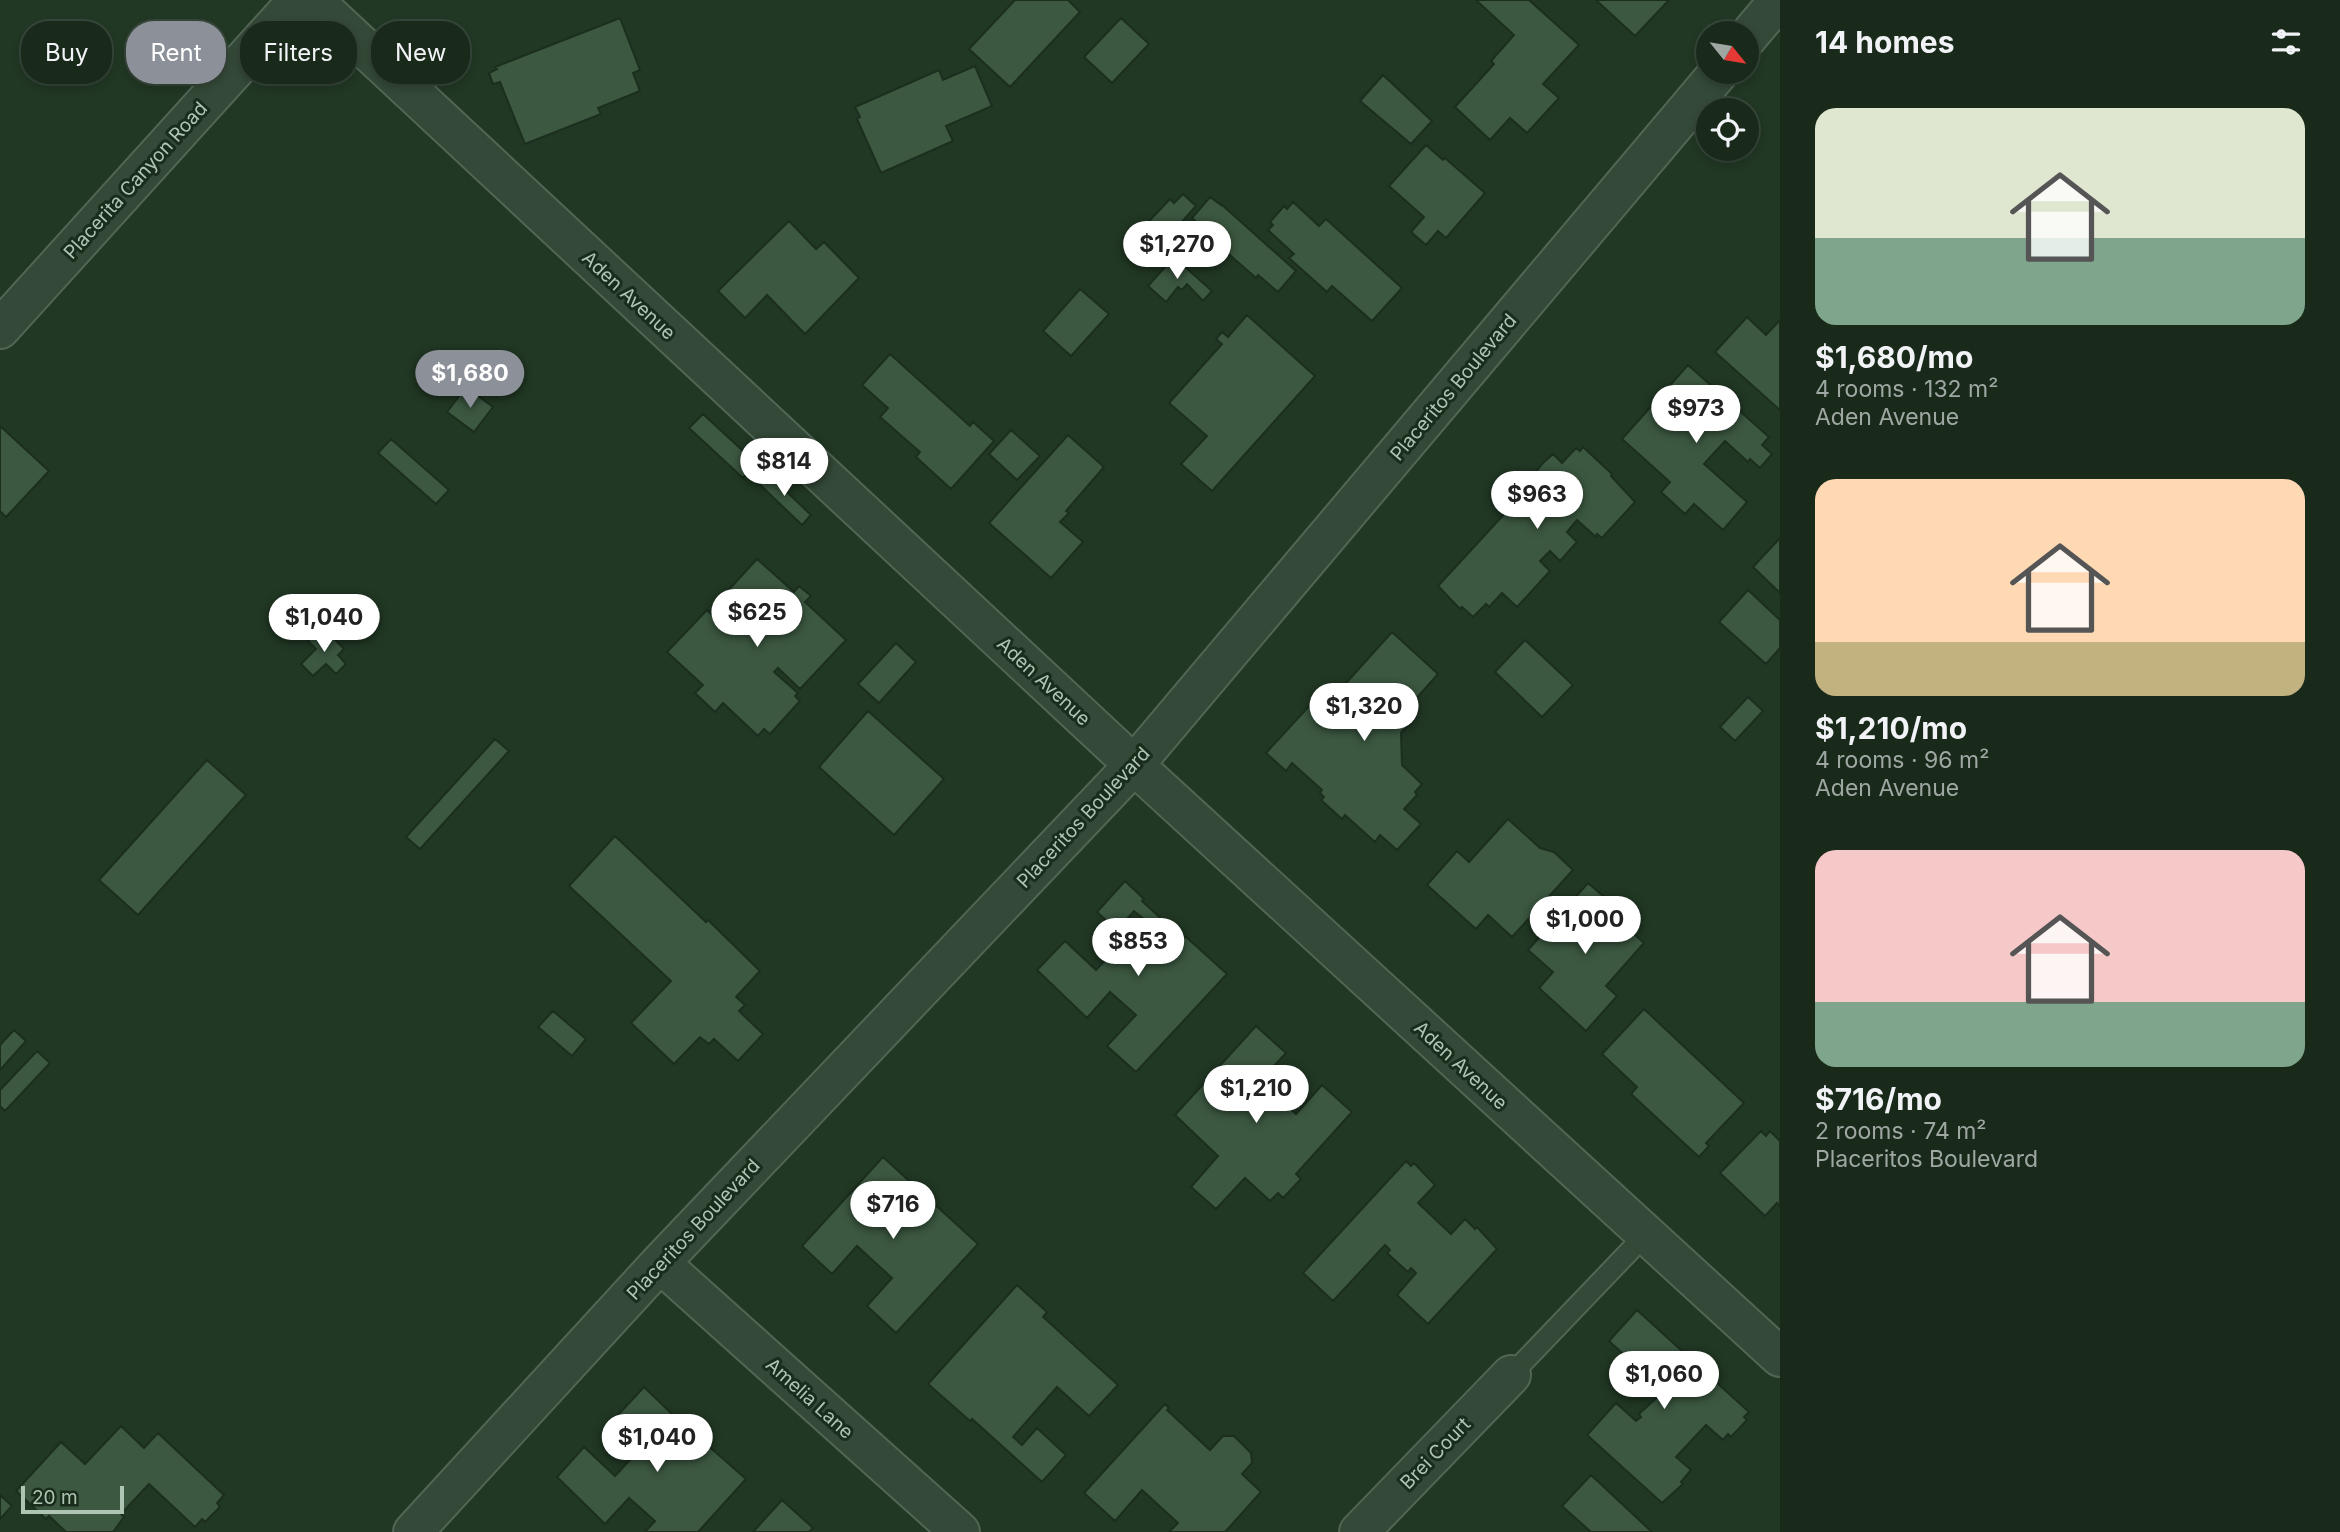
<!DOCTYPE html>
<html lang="en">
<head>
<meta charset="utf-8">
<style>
  :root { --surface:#192a1b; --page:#223224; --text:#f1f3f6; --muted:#9fa7a3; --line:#37463a; --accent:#8c9099 }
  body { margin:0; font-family:Inter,sans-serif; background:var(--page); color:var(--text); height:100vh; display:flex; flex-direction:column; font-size:26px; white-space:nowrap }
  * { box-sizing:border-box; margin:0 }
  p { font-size:23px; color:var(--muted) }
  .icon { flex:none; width:38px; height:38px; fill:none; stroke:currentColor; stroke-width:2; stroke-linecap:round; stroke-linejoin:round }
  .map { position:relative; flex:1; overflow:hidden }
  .drawer { display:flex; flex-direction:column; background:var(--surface); width:560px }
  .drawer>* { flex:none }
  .top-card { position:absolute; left:21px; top:21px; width:665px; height:63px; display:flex; gap:14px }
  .needle { width:46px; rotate:120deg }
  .controls { position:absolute; left:1696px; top:21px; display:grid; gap:14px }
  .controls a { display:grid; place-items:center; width:63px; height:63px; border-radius:50%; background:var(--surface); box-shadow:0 4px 10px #0003,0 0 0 2px var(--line); font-size:35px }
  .scale { position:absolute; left:21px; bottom:18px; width:103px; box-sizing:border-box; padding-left:7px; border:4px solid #afc5b3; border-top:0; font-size:19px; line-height:24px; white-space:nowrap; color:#afc5b3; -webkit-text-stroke:5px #1a2d1d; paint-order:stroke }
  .price { position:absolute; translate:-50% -60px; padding:0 16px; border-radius:24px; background:#fff; color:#222; font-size:23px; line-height:46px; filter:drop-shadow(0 2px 4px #0008) }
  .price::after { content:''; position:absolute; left:50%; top:42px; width:21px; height:16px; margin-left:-10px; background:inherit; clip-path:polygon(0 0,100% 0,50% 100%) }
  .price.on { background:var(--accent); color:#fff }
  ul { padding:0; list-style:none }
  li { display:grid; align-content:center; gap:14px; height:371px; padding:0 35px }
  li span { display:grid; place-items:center; height:217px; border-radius:21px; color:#555 }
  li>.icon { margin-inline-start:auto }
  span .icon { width:126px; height:126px; fill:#fffc; stroke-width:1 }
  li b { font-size:30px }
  h2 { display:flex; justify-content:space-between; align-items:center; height:84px; padding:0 35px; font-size:30px }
  .pill { padding:0 24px; border-radius:28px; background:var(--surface); box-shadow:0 4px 10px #0003,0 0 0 2px var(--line); font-size:24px; line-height:63px }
  .pill.on { background:var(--accent); color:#fff }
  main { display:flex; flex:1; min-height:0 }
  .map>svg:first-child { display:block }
  .building { fill:#3c5841; stroke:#1c2f1f; stroke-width:2 }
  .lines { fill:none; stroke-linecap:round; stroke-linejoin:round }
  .service-casing { stroke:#526656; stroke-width:23 }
  .minor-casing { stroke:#526656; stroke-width:42 }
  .service { stroke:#344937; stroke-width:19 }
  .minor { stroke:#344937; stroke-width:38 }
  .labels { text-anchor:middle; stroke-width:6; stroke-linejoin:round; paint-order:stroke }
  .street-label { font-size:19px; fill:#afc5b3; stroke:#1a2d1d }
</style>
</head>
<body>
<main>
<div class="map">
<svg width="1780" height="1532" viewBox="0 0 1780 1532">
  <rect width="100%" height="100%" fill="#213824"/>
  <path class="building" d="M1015,0H1068L1080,12L1010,87L969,49Z
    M1476,0H1529L1579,45L1543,84L1559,98L1527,133L1510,118L1490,140L1455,107L1494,64L1491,61L1514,35Z
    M1596,0H1669L1635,36Z
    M620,18L640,70L633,73L640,91L598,108L601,114L525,144L500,82L493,84L489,73L497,69L495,67Z
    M1121,18L1149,44L1112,83L1084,57Z
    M975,66L992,106L946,126L953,141L881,173L857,119L860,117L855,107L939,70L943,80Z
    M1383,75L1432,121L1411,144L1360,101Z
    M1426,145L1443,160L1445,158L1485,193L1446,238L1438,231L1426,245L1411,232L1424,217L1389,186Z
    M1183,194L1196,206L1154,253L1135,236L1170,199L1174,203Z
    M1210,197L1221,205V204L1296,271L1278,292L1258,275L1256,278L1199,228L1201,226L1192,218Z
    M1293,202L1319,226L1326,219L1402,288L1372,321L1332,286L1327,292L1289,258L1294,254L1268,230L1273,225L1270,222L1284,206L1287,209Z
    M789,221L816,249L824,242L859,278L805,334L767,295L745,318L718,291Z
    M1174,257L1212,291L1203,301L1187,284L1182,290L1178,287L1166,302L1148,286Z
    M1080,289L1109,314L1071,356L1043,331Z
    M1247,315L1315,376L1212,491L1181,464L1207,436L1169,403L1222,344L1216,339L1222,332L1228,337Z
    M1747,317L1766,335L1780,320V410L1715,352Z
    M890,354L970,426L973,422L994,441L951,489L916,457L920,452L880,417L888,408L862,385Z
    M1688,365L1769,437L1762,445L1772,454L1760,468L1750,459L1748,462L1725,441L1704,464L1747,502L1723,530L1694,504L1685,514L1661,492L1670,482L1622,439Z
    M466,387L493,407L474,432L447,412Z
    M703,414L756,463L743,478L689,428Z
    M0,426L49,471L6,517L0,511Z
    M1011,430L1040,456L1017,480L989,454Z
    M1068,435L1104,467L1066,511L1069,513L1060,522L1083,542L1051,578L989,523Z
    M391,439L449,490L436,504L378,453Z
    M1583,447L1612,474L1611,476L1635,502L1602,538L1597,534L1596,537L1577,520L1567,532L1577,542L1560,561L1550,551L1540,561L1550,571L1517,607L1502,593L1489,607L1486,604L1473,617L1462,607L1460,609L1438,586L1520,497L1517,494L1543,463L1553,454L1562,463L1576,448L1580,451Z
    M765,471L811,515L802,525L756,481Z
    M1780,538V593L1753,567Z
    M757,559L794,592L799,586L811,596L805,602L846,640L800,689L778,668L774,672L798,693L795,696L800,701L770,734L764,729L758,736L723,703L715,712L695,693L703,685L667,652L707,610L729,631L734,625L713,607Z
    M1748,590L1780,620V648L1766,664L1719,622Z
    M323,627L344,649L338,655L346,664L336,674L326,664L313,676L301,664L316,649L308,641Z
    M1392,632L1438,674L1407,709L1416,717L1401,733L1402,765L1422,784L1415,792L1417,795L1404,809L1421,824L1397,850L1380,835L1375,842L1345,815L1342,819L1321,800L1324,797L1320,793L1322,790L1292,763L1286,771L1266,753L1311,704L1320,712Z
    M1525,640L1573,685L1542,717L1495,672Z
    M896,643L916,662L879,703L858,684Z
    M1748,697L1763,711L1735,741L1720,727Z
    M868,711L944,779L894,835L819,767Z
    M495,739L509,751L420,849L406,837Z
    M207,760L246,795L138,915L99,880Z
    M1508,819L1540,848L1554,852L1573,870L1512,937L1488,915L1476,929L1427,885L1457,851L1469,862Z
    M615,836L706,922L708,920L760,971L736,997L745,1005L739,1011L763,1034L738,1061L714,1039L709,1044L700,1037L674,1064L631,1023L671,981L569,886Z
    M1125,881L1144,899L1142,901L1183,939L1185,936L1227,974L1136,1072L1107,1046L1136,1015L1110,992L1087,1018L1037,970L1065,941L1096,970L1144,919L1134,911L1117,930L1097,912Z
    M1588,883L1611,903L1606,908L1644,943L1606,986L1617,996L1586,1031L1539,988L1553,972L1528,950Z
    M1644,1009L1744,1103L1706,1143L1709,1146L1699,1157L1631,1094L1637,1087L1602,1054Z
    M553,1011L586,1039L572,1056L538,1027Z
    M1256,1026L1286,1053L1260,1081L1296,1114L1322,1085L1352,1112L1296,1174L1301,1179L1283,1198L1278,1193L1270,1201L1245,1178L1216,1209L1191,1187L1218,1156L1175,1115Z
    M14,1030L26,1041L0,1070V1045Z
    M37,1051L50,1063L5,1111L0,1106V1090Z
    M1761,1131L1766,1136L1770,1131L1780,1141V1206L1777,1203L1765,1216L1720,1173Z
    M883,1157L978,1244L896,1333L867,1306L892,1278L857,1246L832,1274L802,1246Z
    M1406,1161L1411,1166L1414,1163L1435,1185L1418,1203L1451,1234L1465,1219L1475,1229L1477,1227L1497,1249L1428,1324L1397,1295L1416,1273L1411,1268L1408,1272L1387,1253L1390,1250L1385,1245L1333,1301L1303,1273Z
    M1017,1285L1047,1312L1043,1317L1118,1385L1089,1416L1057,1387L1013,1437L1022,1445L1037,1428L1066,1455L1042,1482L972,1419L970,1421L928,1384Z
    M1637,1310L1749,1412L1744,1417L1747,1420L1731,1437L1728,1434L1723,1440L1706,1425L1676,1457L1691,1470L1681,1482L1683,1484L1662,1503L1587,1435L1616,1403L1636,1421L1641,1417L1639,1414L1664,1391L1609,1341Z
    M644,1387L703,1444L704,1442L746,1479L698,1532H645L655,1521L629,1498L605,1524L557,1477L584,1447L615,1476L662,1425L652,1416L636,1434L617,1416Z
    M1165,1404L1169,1408L1167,1410L1210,1450L1223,1436H1234L1251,1453L1252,1463L1242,1474L1261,1492L1225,1532H1169L1178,1523L1142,1490L1115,1521L1084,1493Z
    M121,1426L144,1448L158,1433L224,1495L217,1503L220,1507L205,1522L202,1519L195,1527L149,1484L121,1514L124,1517L113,1532H66L49,1516L46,1519L16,1491L61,1442L85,1464Z
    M1591,1475L1652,1532H1591L1562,1506Z
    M0,1495L12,1506L0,1519Z
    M782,1500L813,1528L809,1532H753Z"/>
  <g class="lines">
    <defs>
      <path id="service" d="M1511,1375L1646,1234"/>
      <path id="minor" d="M313,0L1134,765L1780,1357
        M1746,39L1779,0
        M0,329L298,0
        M660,1263L960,1532
        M413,1532L660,1263L1134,765L1719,72
        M1359,1532L1511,1375"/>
    </defs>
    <use href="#service" class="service-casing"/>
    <use href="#minor" class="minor-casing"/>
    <use href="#service" class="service"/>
    <use href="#minor" class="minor"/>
  </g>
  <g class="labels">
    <g class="street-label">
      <text transform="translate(135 180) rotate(-48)" y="7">Placerita Canyon Road</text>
      <text transform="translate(629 295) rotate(43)" y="7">Aden Avenue</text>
      <text transform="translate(1453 387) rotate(-50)" y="7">Placeritos Boulevard</text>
      <text transform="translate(1044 681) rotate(43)" y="7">Aden Avenue</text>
      <text transform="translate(1083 817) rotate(-47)" y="7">Placeritos Boulevard</text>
      <text transform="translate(1461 1065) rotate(43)" y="7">Aden Avenue</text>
      <text transform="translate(693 1229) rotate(-47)" y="7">Placeritos Boulevard</text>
      <text transform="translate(810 1398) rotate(42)" y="7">Amelia Lane</text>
      <text transform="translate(1435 1453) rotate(-46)" y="7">Brei Court</text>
    </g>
  </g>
</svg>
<div class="controls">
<a><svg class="needle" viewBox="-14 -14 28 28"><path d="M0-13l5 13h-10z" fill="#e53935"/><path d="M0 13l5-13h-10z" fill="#9fa7a3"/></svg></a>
<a><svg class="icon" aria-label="locate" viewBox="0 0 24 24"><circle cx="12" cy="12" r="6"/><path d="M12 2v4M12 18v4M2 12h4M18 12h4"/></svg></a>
</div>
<div class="scale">20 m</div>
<b class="price" style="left:1177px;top:281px">$1,270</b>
<b class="price on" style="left:470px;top:410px">$1,680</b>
<b class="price" style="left:1696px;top:445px">$973</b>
<b class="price" style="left:784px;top:498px">$814</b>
<b class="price" style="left:1537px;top:531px">$963</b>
<b class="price" style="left:757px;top:649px">$625</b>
<b class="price" style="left:324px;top:654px">$1,040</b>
<b class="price" style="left:1364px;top:743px">$1,320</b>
<b class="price" style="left:1585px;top:956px">$1,000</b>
<b class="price" style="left:1138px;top:978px">$853</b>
<b class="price" style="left:1256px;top:1125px">$1,210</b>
<b class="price" style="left:893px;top:1241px">$716</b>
<b class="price" style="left:1664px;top:1411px">$1,060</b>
<b class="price" style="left:657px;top:1474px">$1,040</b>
<div class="top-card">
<a class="pill">Buy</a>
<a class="pill on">Rent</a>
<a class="pill">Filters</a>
<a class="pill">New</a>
</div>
</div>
<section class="drawer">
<h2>14 homes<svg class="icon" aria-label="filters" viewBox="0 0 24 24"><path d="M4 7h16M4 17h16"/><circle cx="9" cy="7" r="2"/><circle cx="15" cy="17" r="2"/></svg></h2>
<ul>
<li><span style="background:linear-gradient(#dfe7d0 60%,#7fa58c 0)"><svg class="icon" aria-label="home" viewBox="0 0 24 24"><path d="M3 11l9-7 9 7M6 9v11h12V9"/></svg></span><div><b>$1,680/mo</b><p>4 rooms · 132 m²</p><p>Aden Avenue</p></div></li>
<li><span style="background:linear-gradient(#ffd9b3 75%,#c2b280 0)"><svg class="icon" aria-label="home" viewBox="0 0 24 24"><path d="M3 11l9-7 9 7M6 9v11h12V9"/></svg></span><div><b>$1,210/mo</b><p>4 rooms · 96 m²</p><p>Aden Avenue</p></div></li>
<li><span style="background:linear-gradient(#f6c9c9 70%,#7fa58c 0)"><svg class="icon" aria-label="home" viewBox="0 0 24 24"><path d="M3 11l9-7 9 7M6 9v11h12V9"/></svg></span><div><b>$716/mo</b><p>2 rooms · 74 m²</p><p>Placeritos Boulevard</p></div></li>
</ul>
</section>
</main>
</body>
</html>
